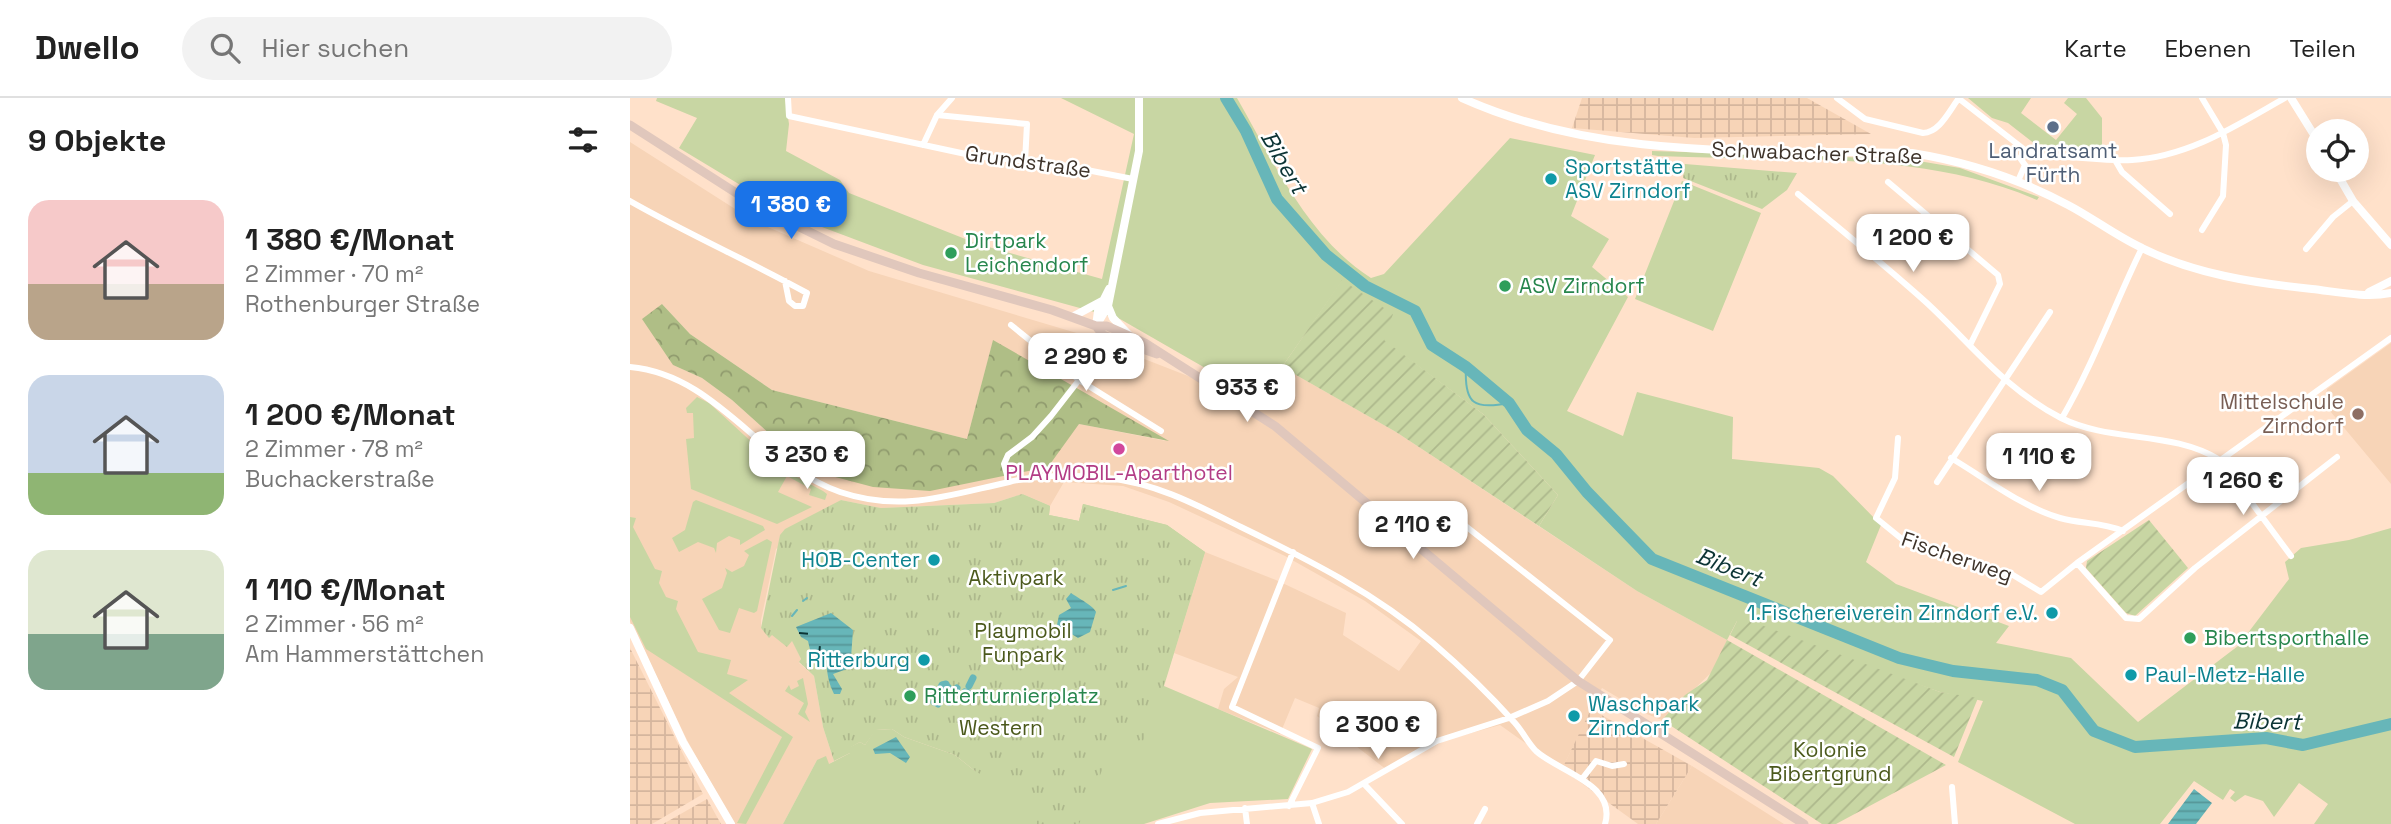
<!DOCTYPE html>
<html lang="de">
<head>
<meta charset="utf-8">
<style>
  :root { --surface:#fff; --page:#f2f2f2; --text:#222; --muted:#767676; --line:#e0e0e0; --accent:#1a73e8 }
  body { margin:0; font-family:"Space Grotesk",sans-serif; background:var(--page); color:var(--text); height:100vh; display:flex; flex-direction:column; font-size:26px; white-space:nowrap }
  * { box-sizing:border-box; margin:0 }
  p { font-size:23px; color:var(--muted) }
  .icon { flex:none; width:38px; height:38px; fill:none; stroke:currentColor; stroke-width:2; stroke-linecap:round; stroke-linejoin:round }
  .map { position:relative; flex:1; overflow:hidden }
  .panel { display:flex; flex-direction:column; background:var(--surface); width:630px }
  .panel>* { flex:none }
  .fabs { position:absolute; left:1676px; top:21px; display:grid; gap:14px }
  .fabs a { display:grid; place-items:center; width:63px; height:63px; border-radius:50%; background:var(--surface); box-shadow:0 7px 28px #0002; font-size:35px }
  .price { position:absolute; translate:-50% -60px; padding:0 16px; border-radius:14px; background:#fff; color:#222; font-size:23px; line-height:46px; filter:drop-shadow(0 2px 4px #0008) }
  .price::after { content:''; position:absolute; left:50%; top:42px; width:21px; height:16px; margin-left:-10px; background:inherit; clip-path:polygon(0 0,100% 0,50% 100%) }
  .price.on { background:var(--accent); color:#fff }
  ul { padding:0; list-style:none }
  li { display:flex; align-items:center; gap:21px; height:175px; padding:0 28px }
  li span { display:grid; place-items:center; flex:none; width:196px; height:140px; border-radius:21px; color:#555 }
  li>.icon { margin-inline-start:auto }
  span .icon { width:84px; height:84px; fill:#fffc; stroke-width:1 }
  li b { font-size:30px }
  h2 { display:flex; justify-content:space-between; align-items:center; height:84px; padding:0 28px; font-size:30px }
  header { display:flex; align-items:center; gap:42px; box-sizing:border-box; height:98px; padding:0 35px; background:var(--surface); border-bottom:2px solid var(--line) }
  header strong { font-size:33px }
  nav { display:flex; gap:38px; margin-inline-start:auto; font-size:24px }
  .search { width:490px; height:63px; background:var(--page); display:flex; align-items:center; gap:18px; box-sizing:border-box; padding:0 24px; border-radius:38px; color:var(--muted); font-size:26px }
  main { display:flex; flex:1; min-height:0 }
  .map>svg:first-child { display:block }
  .built { fill:#f7d4b7; fill-rule:evenodd }
  .industrial { fill:url(#industrial-grid) }
  .grass { fill:#c8d6a3 }
  .forest { fill:url(#forest-crowns) }
  .park { fill:url(#park-tufts) }
  .garden { fill:url(#garden-furrows) }
  .water { fill:url(#water-rules) }
  .lines { fill:none; stroke-linecap:round; stroke-linejoin:round }
  .stream { stroke:#67b6b9; stroke-width:2 }
  .canal { stroke:#67b6b9; stroke-width:7 }
  .river { stroke:#67b6b9; stroke-width:12 }
  .ferry { stroke:#0c3435; stroke-width:2; stroke-dasharray:9 7; stroke-linecap:butt }
  .minor { stroke:#fff; stroke-width:6 }
  .tertiary { stroke:#fff; stroke-width:8 }
  .secondary { stroke:#e0c7bc; stroke-width:9 }
  .service-dot { fill:#5c6f8a; stroke:#fff; stroke-width:2.5 }
  .culture-dot { fill:#0f9aa8; stroke:#fff; stroke-width:2.5 }
  .leisure-dot { fill:#2e9e5b; stroke:#fff; stroke-width:2.5 }
  .education-dot { fill:#8d6e63; stroke:#fff; stroke-width:2.5 }
  .hotel-dot { fill:#d1479c; stroke:#fff; stroke-width:2.5 }
  .labels { text-anchor:middle; stroke-width:5; stroke-linejoin:round; paint-order:stroke }
  .service-label { font-size:21px; fill:#4e5e75; stroke:#fff }
  .street-label { font-size:21px; fill:#3e332a; stroke:#fff }
  .culture-label { font-size:21px; fill:#0d838f; stroke:#fff; text-anchor:start }
  .leisure-label { font-size:21px; fill:#27864d; stroke:#fff; text-anchor:start }
  .education-label { font-size:21px; fill:#785e54; stroke:#fff; text-anchor:end }
  .hotel-label { font-size:21px; fill:#b23c85; stroke:#fff }
  .park-label { font-size:21px; fill:#4b591c; stroke:#fff }
  .water-label { font-size:23px; font-style:italic; fill:#0c3435; stroke:#fff }
</style>
</head>
<body>
<header>
<strong>Dwello</strong>
<div class="search"><svg class="icon" aria-label="search" viewBox="0 0 24 24"><circle cx="10" cy="10" r="6"/><path d="M15 15l6 6"/></svg>Hier suchen</div>
<nav><a>Karte</a><a>Ebenen</a><a>Teilen</a></nav>
</header>
<main>
<section class="panel">
<h2>9 Objekte<svg class="icon" aria-label="filters" viewBox="0 0 24 24"><path d="M4 7h16M4 17h16"/><circle cx="9" cy="7" r="2"/><circle cx="15" cy="17" r="2"/></svg></h2>
<ul>
<li><span style="background:linear-gradient(#f6c9c9 60%,#b9a48a 0)"><svg class="icon" aria-label="home" viewBox="0 0 24 24"><path d="M3 11l9-7 9 7M6 9v11h12V9"/></svg></span><div><b>1 380 €/Monat</b><p>2 Zimmer · 70 m²</p><p>Rothenburger Straße</p></div></li>
<li><span style="background:linear-gradient(#c9d6e8 70%,#8fb573 0)"><svg class="icon" aria-label="home" viewBox="0 0 24 24"><path d="M3 11l9-7 9 7M6 9v11h12V9"/></svg></span><div><b>1 200 €/Monat</b><p>2 Zimmer · 78 m²</p><p>Buchackerstraße</p></div></li>
<li><span style="background:linear-gradient(#dfe7d0 60%,#7fa58c 0)"><svg class="icon" aria-label="home" viewBox="0 0 24 24"><path d="M3 11l9-7 9 7M6 9v11h12V9"/></svg></span><div><b>1 110 €/Monat</b><p>2 Zimmer · 56 m²</p><p>Am Hammerstättchen</p></div></li>
</ul>
</section>
<div class="map">
<svg width="1761" height="726" viewBox="0 0 1761 726">
  <defs>
    <pattern id="industrial-grid" width="8" height="8" patternUnits="userSpaceOnUse" patternTransform="scale(1.75)"><rect width="8" height="8" fill="#f7d4b7"/><path d="M0 4h8M4 0v8" fill="none" stroke="#d5b69e"/></pattern>
    <pattern id="forest-crowns" width="20" height="18" patternUnits="userSpaceOnUse" patternTransform="scale(1.75)"><rect width="20" height="18" fill="#afbe86"/><path d="M2 6a3 3 0 1 1 6 0M12 15a3 3 0 1 1 6 0" fill="none" stroke="#909b6e"/></pattern>
    <pattern id="park-tufts" width="24" height="20" patternUnits="userSpaceOnUse" patternTransform="scale(1.75)"><rect width="24" height="20" fill="#c8d6a3"/><path d="M3 7l-1-3M5 7V3M7 7l1-3M15 17l-1-3M17 17v-4M19 17l1-3" fill="none" stroke="#adb88c"/></pattern>
    <pattern id="garden-furrows" width="10" height="10" patternUnits="userSpaceOnUse" patternTransform="scale(1.75)"><rect width="10" height="10" fill="#c8d6a3"/><path d="M-1 1l2-2M0 10L10 0M9 11l2-2" fill="none" stroke="#adb88c"/></pattern>
    <pattern id="water-rules" width="6" height="5" patternUnits="userSpaceOnUse" patternTransform="scale(1.75)"><rect width="6" height="5" fill="#67b6b9"/><path d="M0 2.5h6" fill="none" stroke="#569597"/></pattern>
  </defs>
  <rect width="100%" height="100%" fill="#ffe1ca"/>
  <path class="built" d="M0,44L124,123L239,173L450,236L625,304L652,269L766,334L1007,493L1097,542L1085,571L1032,622L1014,615L972,590L932,671L870,627L816,642L757,672L687,618L689,610L665,600L650,636L588,611L594,591L608,579L544,555L575,454L646,482L716,515L713,537L769,573L791,543L735,503L655,458L539,404L493,388L434,384L420,408L392,396L364,405L251,410L211,402L146,451L131,522V530L140,539L142,536L162,542L171,561L169,565L184,578L193,629L204,663L199,666L187,662L153,726H104L57,642L0,523ZM32,206L60,236L142,292L337,341L363,243L536,343L449,326L194,376L163,357L102,302L72,280L43,267Z
    M1761,245V386L1695,307L1697,291Z
    M1062,668L1154,726H1026Z"/>
  <path class="industrial" d="M952,0H1177L1241,36L1064,40L942,30Z
    M0,550L73,696L22,726H0Z
    M961,611L1062,668L1026,726H1008L932,671Z
    M77,701L91,726H33Z"/>
  <path class="grass" d="M27,0H155L159,26L156,53L210,82L219,95L348,146L472,181L504,36L431,0H607C643,63 678,140 741,180L754,176L880,40L965,57L941,118L979,141L962,169L998,199L937,313L993,338L1007,294L1103,319L1102,361L1189,370L1203,378L1251,427L1236,464L1266,486L1379,528L1366,545L1441,560L1508,624L1608,548L1659,481L1655,464L1671,450L1719,442L1761,430V726H1684L1698,706L1669,685L1644,719L1633,703L1615,697L1605,704L1600,700L1605,694L1600,691L1593,702L1564,683L1530,726H1445L1328,664L1353,603L1310,594L1107,523L1097,542L1007,493L909,428L928,397L853,316L753,242L712,183L652,269L624,298L490,221L293,167L160,117L49,50L67,20L26,3Z
    M1338,0H1401L1391,15L1426,42L1447,16L1434,5L1438,0H1456L1472,20V52L1405,46L1378,25L1362,20Z
    M1022,53L1277,61L1330,70L1409,99L1407,102C1289,51 1154,64 1028,58L1022,57Z
    M1052,83L1131,115L1083,233L1005,201Z
    M67,299L79,305L150,370L193,393L197,396L195,402L179,397L181,391L157,378L148,394L182,409L147,426L61,391L56,341L64,340L63,315H57L56,310Z
    M392,396L420,408L419,417L449,423L453,406L537,427L575,454L534,588L682,651L658,701L580,705L514,726H153L187,662L196,658L199,666L220,655V649L230,644L235,647L245,632L262,631L274,639L325,657L345,673L501,480Z
    M66,402L133,428L135,432L110,447V442L99,438L87,445L86,455L84,450L68,444L49,454L42,440L55,432L63,404Z
    M0,419L6,420L3,429L25,471L32,473L29,485L36,499L48,503L46,511L68,554L101,562L97,576L118,582L99,595L163,639L116,726L107,725L152,639L16,551L0,519Z
    M137,441L142,444L127,513L124,515L109,510L100,535L89,532L72,501L92,490L97,475L95,470L102,474L114,468L119,457L114,453Z
    M173,580L178,606L175,614L180,624L168,616L174,605L155,593L159,587L161,592L169,588L167,583Z"/>
  <path class="forest" d="M32,206L60,236L142,292L337,341L363,242L539,343L449,326L418,369L300,393L243,389L194,376L163,357L102,302L72,280L43,267L12,221Z"/>
  <path class="park" d="M1055,66L1167,75L1157,92L1132,111L1053,80Z
    M392,396L420,408L419,417L449,423L453,406L537,427L575,454L533,589L509,654L486,640L449,726H407V709L345,673L325,657L274,639L262,631L246,632L235,647L230,644L221,649L220,655L204,663L193,629L184,578L169,564L171,561L162,543L157,549L142,537L139,540L131,530L150,437L155,431L211,402L251,410L364,405Z"/>
  <path class="garden" d="M712,182L763,216L754,242L853,316L928,397L909,428L766,334L652,269Z
    M1519,422L1558,470L1505,518L1496,515L1456,470L1457,463Z
    M1115,521L1310,594L1348,600L1324,659L1100,537L1107,523Z
    M1097,542L1316,667L1206,726H1192L1032,622L1055,597L1077,582Z"/>
  <path class="water" d="M441,495C448,500 464,508 466,514L460,534L448,540L427,527L429,517L441,510L436,501Z
    M201,515L223,532L221,560L218,562L217,571L203,576L212,591L210,596H204C197,582 196,569 197,555L181,556L178,543L171,539L166,529Z
    M266,639L280,659L276,665L260,655L245,656L243,651Z
    M1564,691L1582,705L1566,726H1538Z"/>
  <g class="lines">
    <path class="stream" d="M836,269C834,306 844,312 879,305
      M483,492L496,488
      M173,503L177,500
      M162,518L167,512"/>
    <path class="canal" d="M339,588L343,580
      M335,594L344,598
      M304,604L312,587L316,586
      M319,604L327,590
      M308,606L318,589"/>
    <path class="river" d="M596,0L616,33L647,101L696,157L735,188L785,213L802,247L836,269L879,305L897,332L926,356L957,394L1022,461L1269,560L1323,573L1407,582L1432,592L1464,633L1505,649L1636,640L1673,647L1761,626"/>
    <path class="ferry" d="M169,535L182,536
      M189,557L190,547"/>
    <path class="minor" d="M158,0L159,18L345,58L426,66L503,81
      M1207,0L1235,21L1293,35C1310,34 1319,13 1329,0
      M1328,0L1395,52L1404,54L1406,59
      M1572,0L1593,35L1596,47L1593,98L1572,132
      M307,17L397,26L395,64
      M293,47L307,17L322,0
      M1406,59C1438,56 1470,64 1502,62C1559,59 1607,27 1655,0
      M1485,62L1492,74L1540,116
      M1395,67L1390,60L1395,52
      M1388,83L1395,67
      M1258,84L1368,177L1370,186L1340,247
      M1168,96C1211,132 1256,168 1298,206C1344,249 1374,290 1431,320C1481,345 1541,332 1590,362L1661,458
      M0,103C58,136 119,163 177,195L173,208H165L159,203L155,183
      M1676,151L1703,119L1723,103
      M0,269C88,277 130,366 210,394C272,415 319,397 379,384C412,376 444,377 477,380C526,385 567,407 611,429C679,462 745,495 803,545C831,569 860,597 885,625C893,634 898,645 906,653C929,674 987,686 975,726
      M449,282L531,333
      M1432,320C1464,265 1484,207 1512,150
      M1268,340L1265,380L1246,420L1278,446L1383,477L1411,494L1447,465L1761,240
      M1321,360C1355,380 1392,409 1430,420C1451,426 1472,424 1493,433
      M379,384L374,366L378,357L402,339L421,318L449,282L381,227
      M1307,384L1420,214
      M1447,465L1496,520L1509,521L1565,470L1707,359
      M952,681L966,663L982,668L994,666
      M735,687L772,726
      M1322,689L1325,726
      M682,705L689,726
      M659,708L688,650L602,609L663,454
      M615,710L617,726
      M528,726L570,715L682,705L718,694L807,643L879,620L918,603L948,583L980,542L814,411
      M847,726L855,711"/>
    <path class="tertiary" d="M832,0C974,64 1131,51 1282,55C1338,64 1388,80 1438,107C1463,120 1486,138 1512,150C1564,176 1624,185 1682,191C1708,194 1735,200 1761,195
      M1661,0L1689,45
      M1705,72L1723,103L1761,147
      M1739,194L1761,183
      M478,208L483,220L500,238
      M442,219L472,203
      M466,228L478,208L509,53V0
      M466,228L468,213L479,191
      M0,530L53,644L101,726"/>
    <path class="secondary" d="M0,27L125,107L204,146L289,175L422,212L466,228H477L515,245L645,328L948,583L1174,726
      M466,228L473,237L527,256"/>
  </g>
  <circle class="service-dot" cx="1423" cy="29" r="7"/>
  <g class="culture-dot">
    <circle cx="921" cy="81" r="7"/>
    <circle cx="304" cy="462" r="7"/>
    <circle cx="1422" cy="515" r="7"/>
    <circle cx="294" cy="562" r="7"/>
    <circle cx="1501" cy="577" r="7"/>
    <circle cx="944" cy="618" r="7"/>
  </g>
  <g class="leisure-dot">
    <circle cx="321" cy="155" r="7"/>
    <circle cx="875" cy="188" r="7"/>
    <circle cx="1560" cy="540" r="7"/>
    <circle cx="280" cy="598" r="7"/>
  </g>
  <circle class="education-dot" cx="1728" cy="316" r="7"/>
  <circle class="hotel-dot" cx="489" cy="351" r="7"/>
  <g class="labels">
    <g class="service-label">
      <text x="1423" y="60">Landratsamt<tspan x="1423" dy="24">Fürth</tspan></text>
    </g>
    <g class="street-label">
      <text transform="translate(1187 55) rotate(2)" y="7">Schwabacher Straße</text>
      <text transform="translate(398 64) rotate(8)" y="7">Grundstraße</text>
      <text transform="translate(1327 459) rotate(19)" y="7">Fischerweg</text>
    </g>
    <g class="culture-label">
      <text x="935" y="76">Sportstätte<tspan x="935" dy="24">ASV Zirndorf</tspan></text>
      <text x="290" y="469" text-anchor="end">HOB-Center</text>
      <text x="1408" y="522" text-anchor="end">1.Fischereiverein Zirndorf e.V.</text>
      <text x="280" y="569" text-anchor="end">Ritterburg</text>
      <text x="1515" y="584">Paul-Metz-Halle</text>
      <text x="958" y="613">Waschpark<tspan x="958" dy="24">Zirndorf</tspan></text>
    </g>
    <g class="leisure-label">
      <text x="335" y="150">Dirtpark<tspan x="335" dy="24">Leichendorf</tspan></text>
      <text x="889" y="195">ASV Zirndorf</text>
      <text x="1574" y="547">Bibertsporthalle</text>
      <text x="294" y="605">Ritterturnierplatz</text>
    </g>
    <g class="education-label">
      <text x="1714" y="311">Mittelschule<tspan x="1714" dy="24">Zirndorf</tspan></text>
    </g>
    <g class="hotel-label">
      <text x="489" y="382">PLAYMOBIL-Aparthotel</text>
    </g>
    <g class="park-label">
      <text x="386" y="487">Aktivpark</text>
      <text x="393" y="540">Playmobil<tspan x="393" dy="24">Funpark</tspan></text>
      <text x="371" y="637">Western</text>
      <text x="1200" y="659">Kolonie<tspan x="1200" dy="24">Bibertgrund</tspan></text>
    </g>
    <g class="water-label">
      <text transform="translate(654 64) rotate(60)" y="8">Bibert</text>
      <text transform="translate(1099 469) rotate(22)" y="8">Bibert</text>
      <text transform="translate(1637 623) rotate(1)" y="8">Bibert</text>
    </g>
  </g>
</svg>
<div class="fabs">
<a><svg class="icon" aria-label="locate" viewBox="0 0 24 24"><circle cx="12" cy="12" r="6"/><path d="M12 2v4M12 18v4M2 12h4M18 12h4"/></svg></a>
</div>
<b class="price on" style="left:161px;top:143px">1 380 €</b>
<b class="price" style="left:1283px;top:176px">1 200 €</b>
<b class="price" style="left:456px;top:295px">2 290 €</b>
<b class="price" style="left:617px;top:326px">933 €</b>
<b class="price" style="left:177px;top:393px">3 230 €</b>
<b class="price" style="left:1409px;top:395px">1 110 €</b>
<b class="price" style="left:1613px;top:419px">1 260 €</b>
<b class="price" style="left:783px;top:463px">2 110 €</b>
<b class="price" style="left:748px;top:663px">2 300 €</b>
</div>
</main>
</body>
</html>
